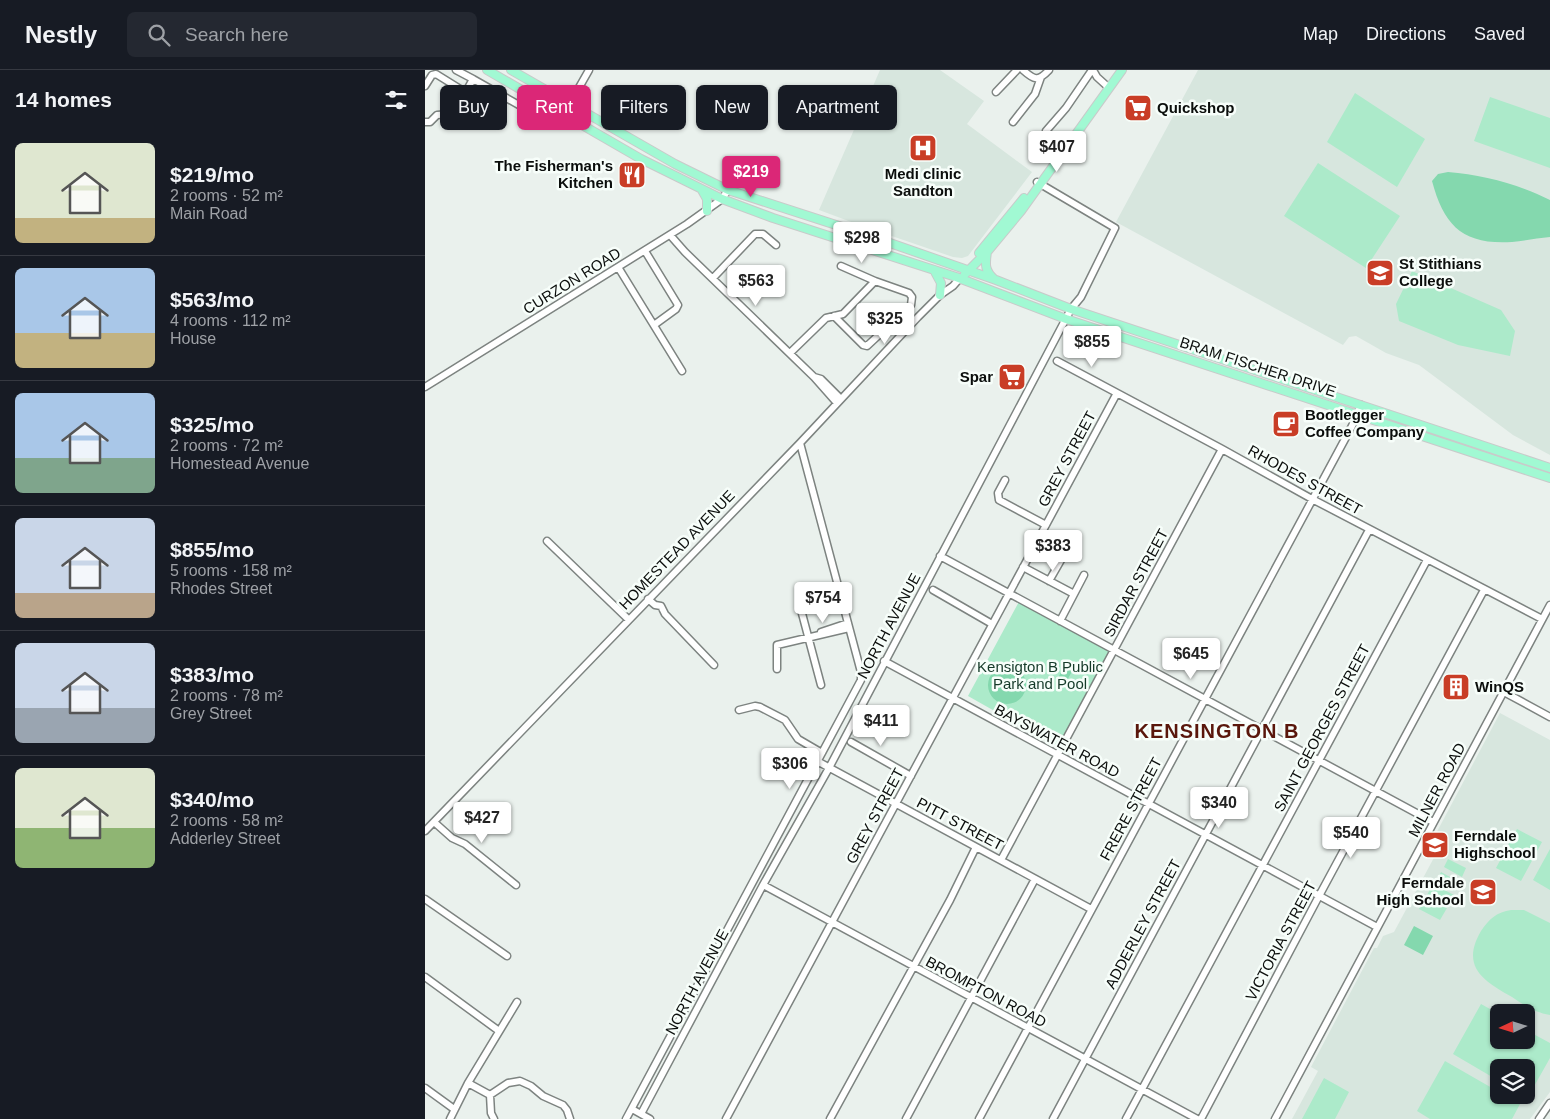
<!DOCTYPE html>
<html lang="en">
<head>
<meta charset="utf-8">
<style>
  :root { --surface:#171b24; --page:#242831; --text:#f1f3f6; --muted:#9ea1a6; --line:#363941; --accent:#db2777 }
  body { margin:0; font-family:Arial,sans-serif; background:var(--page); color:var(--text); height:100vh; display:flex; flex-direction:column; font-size:19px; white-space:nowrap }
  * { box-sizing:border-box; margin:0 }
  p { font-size:16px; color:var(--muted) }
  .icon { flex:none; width:28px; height:28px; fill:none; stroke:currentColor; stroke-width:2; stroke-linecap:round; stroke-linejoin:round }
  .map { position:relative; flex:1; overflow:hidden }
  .drawer { display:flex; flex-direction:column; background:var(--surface); width:425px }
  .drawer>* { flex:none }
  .banner { position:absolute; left:15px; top:15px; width:475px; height:45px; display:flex; gap:10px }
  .needle { width:32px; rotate:266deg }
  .tools { position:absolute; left:1065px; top:934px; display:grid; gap:10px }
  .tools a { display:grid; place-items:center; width:45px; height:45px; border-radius:8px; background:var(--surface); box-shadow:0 1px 4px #0004; font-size:25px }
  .price { position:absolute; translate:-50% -42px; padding:0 11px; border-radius:5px; background:#fff; color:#222; font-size:16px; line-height:32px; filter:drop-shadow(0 1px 2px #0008) }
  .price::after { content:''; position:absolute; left:50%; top:30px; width:15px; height:11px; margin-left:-8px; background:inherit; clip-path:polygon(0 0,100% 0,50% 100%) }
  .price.on { background:var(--accent); color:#fff }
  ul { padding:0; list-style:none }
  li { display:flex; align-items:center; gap:15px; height:125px; padding:0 15px }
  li+li { border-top:1px solid var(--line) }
  li span { display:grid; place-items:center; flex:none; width:140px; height:100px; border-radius:8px; color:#555 }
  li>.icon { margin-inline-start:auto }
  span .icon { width:60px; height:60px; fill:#fffc; stroke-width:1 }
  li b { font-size:21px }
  h2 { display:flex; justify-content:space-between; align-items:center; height:60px; padding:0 15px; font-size:21px }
  .chip { padding:0 18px; border-radius:8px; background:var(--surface); box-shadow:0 1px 4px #0004; font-size:18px; line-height:45px }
  .chip.on { background:var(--accent); color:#fff }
  header { display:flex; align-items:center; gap:30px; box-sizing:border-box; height:70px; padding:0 25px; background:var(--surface); border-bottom:1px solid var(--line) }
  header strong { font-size:24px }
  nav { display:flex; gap:28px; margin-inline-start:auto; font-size:18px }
  .search { width:350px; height:45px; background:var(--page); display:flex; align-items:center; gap:12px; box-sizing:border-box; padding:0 18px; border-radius:8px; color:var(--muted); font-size:19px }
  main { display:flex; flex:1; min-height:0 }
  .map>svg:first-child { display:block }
  .built { fill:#d7e6de; fill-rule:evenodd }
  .green { fill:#aceaca }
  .water { fill:#84d8ae }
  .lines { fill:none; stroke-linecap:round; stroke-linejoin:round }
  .minor-casing { stroke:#7d8380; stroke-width:9 }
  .major-casing { stroke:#c9caca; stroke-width:10 }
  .minor { stroke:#fff; stroke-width:6 }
  .major { stroke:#a1f9d3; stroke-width:8 }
  .labels { text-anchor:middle; stroke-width:5; stroke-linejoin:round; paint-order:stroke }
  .poi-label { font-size:15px; font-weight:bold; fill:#0b0e0c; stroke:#f7fefa; text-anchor:start }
  .street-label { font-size:15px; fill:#0b0e0c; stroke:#f7fefa }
  .park-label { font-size:15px; fill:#153a29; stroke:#f7fefa }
  .district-label { font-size:20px; font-weight:bold; letter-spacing:1px; fill:#5a170c; stroke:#f7fefa }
</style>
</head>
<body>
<header>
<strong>Nestly</strong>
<div class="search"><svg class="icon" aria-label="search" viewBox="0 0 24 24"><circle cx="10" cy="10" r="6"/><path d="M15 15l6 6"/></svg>Search here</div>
<nav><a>Map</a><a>Directions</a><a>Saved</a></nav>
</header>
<main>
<section class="drawer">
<h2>14 homes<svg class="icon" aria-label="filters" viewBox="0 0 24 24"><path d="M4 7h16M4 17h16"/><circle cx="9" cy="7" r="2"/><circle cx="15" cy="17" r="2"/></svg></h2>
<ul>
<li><span style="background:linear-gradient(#dfe7d0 75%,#c2b280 0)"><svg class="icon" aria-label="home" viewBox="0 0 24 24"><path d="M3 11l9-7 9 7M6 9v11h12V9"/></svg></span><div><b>$219/mo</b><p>2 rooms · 52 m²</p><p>Main Road</p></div></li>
<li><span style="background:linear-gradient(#a9c7e8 65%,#c2b280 0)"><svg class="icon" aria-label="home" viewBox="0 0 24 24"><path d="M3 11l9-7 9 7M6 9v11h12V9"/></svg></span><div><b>$563/mo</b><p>4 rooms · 112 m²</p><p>House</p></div></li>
<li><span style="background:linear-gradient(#a9c7e8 65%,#7fa58c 0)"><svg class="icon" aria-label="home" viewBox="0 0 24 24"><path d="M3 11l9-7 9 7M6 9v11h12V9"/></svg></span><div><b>$325/mo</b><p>2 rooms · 72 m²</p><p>Homestead Avenue</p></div></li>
<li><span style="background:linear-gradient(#c9d6e8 75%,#b9a48a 0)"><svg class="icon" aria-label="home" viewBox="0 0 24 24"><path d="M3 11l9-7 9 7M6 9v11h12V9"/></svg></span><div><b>$855/mo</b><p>5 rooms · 158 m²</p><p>Rhodes Street</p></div></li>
<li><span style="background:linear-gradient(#c9d6e8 65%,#9aa5b1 0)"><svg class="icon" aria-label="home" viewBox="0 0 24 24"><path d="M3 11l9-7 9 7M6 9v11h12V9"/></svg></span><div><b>$383/mo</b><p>2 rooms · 78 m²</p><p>Grey Street</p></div></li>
<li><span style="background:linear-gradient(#dfe7d0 60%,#8fb573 0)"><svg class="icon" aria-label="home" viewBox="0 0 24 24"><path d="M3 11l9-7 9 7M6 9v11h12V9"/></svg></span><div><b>$340/mo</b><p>2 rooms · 58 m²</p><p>Adderley Street</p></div></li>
</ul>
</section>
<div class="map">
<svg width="1125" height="1049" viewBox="0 0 1125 1049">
  <rect width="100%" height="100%" fill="#eaf1ed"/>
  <path class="built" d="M455,0H515L559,31L542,54L607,102L543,186L537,188L528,187L429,153L394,140Z
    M773,0H1125V385L1088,365L994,295L961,283L931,266L924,267L918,275L691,152Z
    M1075,643L1125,670V1022L1105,1049H867L893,1001L886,997L949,878H952L958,866L969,862L1012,782L1007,771ZM1074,942H1101V970H1074ZM1074,998H1101V1025H1074Z"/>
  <path class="green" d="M930,23L1000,69L972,117L902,72Z
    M1065,27L1125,48V98L1049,71Z
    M893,93L975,146L941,198L859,146Z
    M987,201L1076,240L1090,261L1085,286L1033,275L974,251L971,234Z
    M596,528L692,579L635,678L543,626Z
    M1092,759L1117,772L1096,811L1071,798Z
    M1125,779V820L1108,810Z
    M1023,789L1041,798L1037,807L1019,797Z
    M1016,802L1034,812L1029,821L1011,811Z
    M1008,814L1029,825L1023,837L1002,825Z
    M1000,827L1022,838L1015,850L994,839Z
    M1086,840H1099L1125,853V945C1110,943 1099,935 1087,927C1059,911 1035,897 1056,861C1064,849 1072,842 1086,840Z
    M1056,934L1074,944V970H1101V960L1125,973V988L1103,1027L1099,1025H1101V998H1074V1011L1028,984Z
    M1020,991L1074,1022V1025H1080L1095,1034L1087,1049H1005L992,1041Z
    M899,1008L924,1022L910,1049H877Z"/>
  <path class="water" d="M1023,102C1058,105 1093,114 1125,130V167C1112,168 1099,171 1087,172C1038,175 1019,156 1007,111L1013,104Z
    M642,591L650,596L640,614L632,610Z
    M563 615a19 19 0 1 1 38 0a19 19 0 1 1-38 0Z
    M989,856L1008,866L998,885L979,875Z"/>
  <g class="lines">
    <defs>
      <path id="minor" d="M31,0L48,9
        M598,0C609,10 613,12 624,0
        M668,0L672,7L683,17
        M0,16L7,5L11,4L40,22
        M571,22L592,0
        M139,44L164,0
        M0,52H5L12,45L26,44L37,29L48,9L108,43L115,31
        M588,52L610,24L616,7
        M621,61L641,38L667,0
        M245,165L260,182L389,307L412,333
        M220,181L253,235L251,239L229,255
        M416,196L450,211
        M193,197L257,301
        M288,208L330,164H338L351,175
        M365,283L401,248L418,244L450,211L484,223L487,227L486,235L442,276L438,275L409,246
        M632,291L797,379L887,429L1117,549
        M389,307L396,309L416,329
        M0,317L262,154L297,129L303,120
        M580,410L573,423L574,430L621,455
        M122,471L203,549
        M515,486L1008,752
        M598,497L649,524
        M624,511L636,490
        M508,520L567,554
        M223,529L230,535L236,536L240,544L289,595
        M375,536L396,615
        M635,551L659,505
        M396,562L423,553
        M459,591L952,857
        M352,599V575L424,558
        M1079,622L1125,647
        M314,640L330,636L335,637L360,650L373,669L397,683
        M426,672L486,706
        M392,691L666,839
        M9,752L27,768L40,774L91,815
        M0,761L375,373L493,247L515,225L528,216L535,208
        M576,790L797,379
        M338,815L772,1049
        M0,829L82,886
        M0,907L74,961
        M43,1013L65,1025L83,1013L95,1011L106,1016L118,1026L138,1035L142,1040L145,1049
        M0,1018L29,1039
        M65,1025L66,1043L69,1049
        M207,1039L225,1049
        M216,1044L338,815L404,698L646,239L656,227L690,158L612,112
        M25,1049L43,1013L92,932
        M201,1049L436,610V602L375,373
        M301,1049L692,323
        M405,1049L525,830L551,777
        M481,1049L610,809
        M554,1049L927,356L936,335
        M628,1049L944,460
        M701,1049L1002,490
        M776,1049L894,826L1059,520
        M850,1049L1125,535
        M1114,1049L1125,1033"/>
      <path id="major" d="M62,0L216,89L297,129L348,148L531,207L641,249L1125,408
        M86,0L250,94L303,120L442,165L571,210L646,239L1125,398
        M277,120L282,129V141
        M562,182C560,195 560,201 569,209
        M554,183L599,128
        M509,200L516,213L515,225
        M540,204L562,182L596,141L697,0"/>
    </defs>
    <use href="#minor" class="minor-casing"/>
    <use href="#major" class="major-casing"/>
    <use href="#minor" class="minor"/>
    <use href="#major" class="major"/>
  </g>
  <defs>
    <symbol id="supermarket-square" viewBox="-11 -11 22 22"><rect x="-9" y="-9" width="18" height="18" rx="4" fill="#c93d26" stroke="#f7fefa"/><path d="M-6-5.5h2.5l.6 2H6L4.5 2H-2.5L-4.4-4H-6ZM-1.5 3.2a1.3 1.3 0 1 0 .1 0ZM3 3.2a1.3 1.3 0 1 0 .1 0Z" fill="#fff"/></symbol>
    <symbol id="hospital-square" viewBox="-11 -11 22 22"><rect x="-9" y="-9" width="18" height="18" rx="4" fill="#c93d26" stroke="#f7fefa"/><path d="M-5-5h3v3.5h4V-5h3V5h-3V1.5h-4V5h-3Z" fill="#fff"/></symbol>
    <symbol id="restaurant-square" viewBox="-11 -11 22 22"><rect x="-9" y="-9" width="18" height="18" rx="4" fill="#c93d26" stroke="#f7fefa"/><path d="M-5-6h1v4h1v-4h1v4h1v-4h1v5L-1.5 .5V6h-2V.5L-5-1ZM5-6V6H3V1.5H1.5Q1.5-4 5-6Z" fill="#fff"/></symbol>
    <symbol id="school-square" viewBox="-11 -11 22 22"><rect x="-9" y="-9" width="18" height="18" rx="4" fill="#c93d26" stroke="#f7fefa"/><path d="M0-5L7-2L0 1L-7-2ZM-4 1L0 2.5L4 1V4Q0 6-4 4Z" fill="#fff"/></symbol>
    <symbol id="cafe-square" viewBox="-11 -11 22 22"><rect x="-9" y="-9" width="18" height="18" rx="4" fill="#c93d26" stroke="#f7fefa"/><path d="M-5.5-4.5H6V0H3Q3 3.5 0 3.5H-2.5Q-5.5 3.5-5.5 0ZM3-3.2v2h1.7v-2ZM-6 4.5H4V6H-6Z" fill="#fff"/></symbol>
    <symbol id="building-square" viewBox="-11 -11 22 22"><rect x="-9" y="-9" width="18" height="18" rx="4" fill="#c93d26" stroke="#f7fefa"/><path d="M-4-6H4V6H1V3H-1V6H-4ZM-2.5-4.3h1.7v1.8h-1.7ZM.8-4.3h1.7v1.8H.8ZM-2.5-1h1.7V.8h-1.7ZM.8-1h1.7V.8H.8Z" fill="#fff"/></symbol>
  </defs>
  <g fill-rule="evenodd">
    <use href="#supermarket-square" x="697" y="22" width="32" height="32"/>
    <use href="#hospital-square" x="482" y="62" width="32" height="32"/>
    <use href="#restaurant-square" x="191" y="89" width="32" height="32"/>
    <use href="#school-square" x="939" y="187" width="32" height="32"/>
    <use href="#supermarket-square" x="571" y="291" width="32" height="32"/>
    <use href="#cafe-square" x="845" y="338" width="32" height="32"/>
    <use href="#building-square" x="1015" y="601" width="32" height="32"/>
    <use href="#school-square" x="994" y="759" width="32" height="32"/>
    <use href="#school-square" x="1042" y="806" width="32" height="32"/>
  </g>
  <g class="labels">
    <g class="poi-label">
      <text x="732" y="43">Quickshop</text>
      <text x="188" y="101" text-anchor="end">The Fisherman's<tspan x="188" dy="17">Kitchen</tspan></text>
      <text x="498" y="109" text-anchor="middle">Medi clinic<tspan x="498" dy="17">Sandton</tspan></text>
      <text x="974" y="199">St Stithians<tspan x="974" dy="17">College</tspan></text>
      <text x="568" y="312" text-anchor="end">Spar</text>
      <text x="880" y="350">Bootlegger<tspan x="880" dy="17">Coffee Company</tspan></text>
      <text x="1050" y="622">WinQS</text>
      <text x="1029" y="771">Ferndale<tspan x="1029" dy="17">Highschool</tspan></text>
      <text x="1039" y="818" text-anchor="end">Ferndale<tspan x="1039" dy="17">High School</tspan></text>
    </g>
    <g class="street-label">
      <text transform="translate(147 211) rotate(-32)" y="5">CURZON ROAD</text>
      <text transform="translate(833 297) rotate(18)" y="5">BRAM FISCHER DRIVE</text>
      <text transform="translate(642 389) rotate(-62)" y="5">GREY STREET</text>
      <text transform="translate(880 410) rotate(29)" y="5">RHODES STREET</text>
      <text transform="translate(252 480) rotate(-46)" y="5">HOMESTEAD AVENUE</text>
      <text transform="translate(711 513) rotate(-62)" y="5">SIRDAR STREET</text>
      <text transform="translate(464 556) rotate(-62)" y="5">NORTH AVENUE</text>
      <text transform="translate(897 658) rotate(-62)" y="5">SAINT GEORGES STREET</text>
      <text transform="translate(632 671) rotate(28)" y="5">BAYSWATER ROAD</text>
      <text transform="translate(1012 720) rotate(-62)" y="5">MILNER ROAD</text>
      <text transform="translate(706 739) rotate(-62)" y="5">FRERE STREET</text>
      <text transform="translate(450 746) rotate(-62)" y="5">GREY STREET</text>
      <text transform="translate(535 754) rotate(28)" y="5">PITT STREET</text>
      <text transform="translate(718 854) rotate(-62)" y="5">ADDERLEY STREET</text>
      <text transform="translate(856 871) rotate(-62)" y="5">VICTORIA STREET</text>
      <text transform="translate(272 912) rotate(-62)" y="5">NORTH AVENUE</text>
      <text transform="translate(561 922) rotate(28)" y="5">BROMPTON ROAD</text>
    </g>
    <g class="park-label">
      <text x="615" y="602">Kensigton B Public<tspan x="615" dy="17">Park and Pool</tspan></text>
    </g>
    <g class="district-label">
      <text x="792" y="668">KENSINGTON B</text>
    </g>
  </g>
</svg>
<div class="tools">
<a><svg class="needle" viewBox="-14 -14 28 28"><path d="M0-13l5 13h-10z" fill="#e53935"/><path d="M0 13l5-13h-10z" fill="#9ea1a6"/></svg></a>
<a><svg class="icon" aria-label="layers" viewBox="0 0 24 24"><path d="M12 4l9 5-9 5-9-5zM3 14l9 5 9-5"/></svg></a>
</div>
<b class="price" style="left:632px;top:103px">$407</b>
<b class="price on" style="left:326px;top:128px">$219</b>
<b class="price" style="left:437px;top:194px">$298</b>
<b class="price" style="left:331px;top:237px">$563</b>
<b class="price" style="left:460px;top:275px">$325</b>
<b class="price" style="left:667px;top:298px">$855</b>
<b class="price" style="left:628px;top:502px">$383</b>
<b class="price" style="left:398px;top:554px">$754</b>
<b class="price" style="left:766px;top:610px">$645</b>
<b class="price" style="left:456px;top:677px">$411</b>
<b class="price" style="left:365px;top:720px">$306</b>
<b class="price" style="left:794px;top:759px">$340</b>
<b class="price" style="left:57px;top:774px">$427</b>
<b class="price" style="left:926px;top:789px">$540</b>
<div class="banner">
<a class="chip">Buy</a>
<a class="chip on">Rent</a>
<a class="chip">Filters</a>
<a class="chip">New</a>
<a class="chip">Apartment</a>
</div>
</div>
</main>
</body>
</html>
